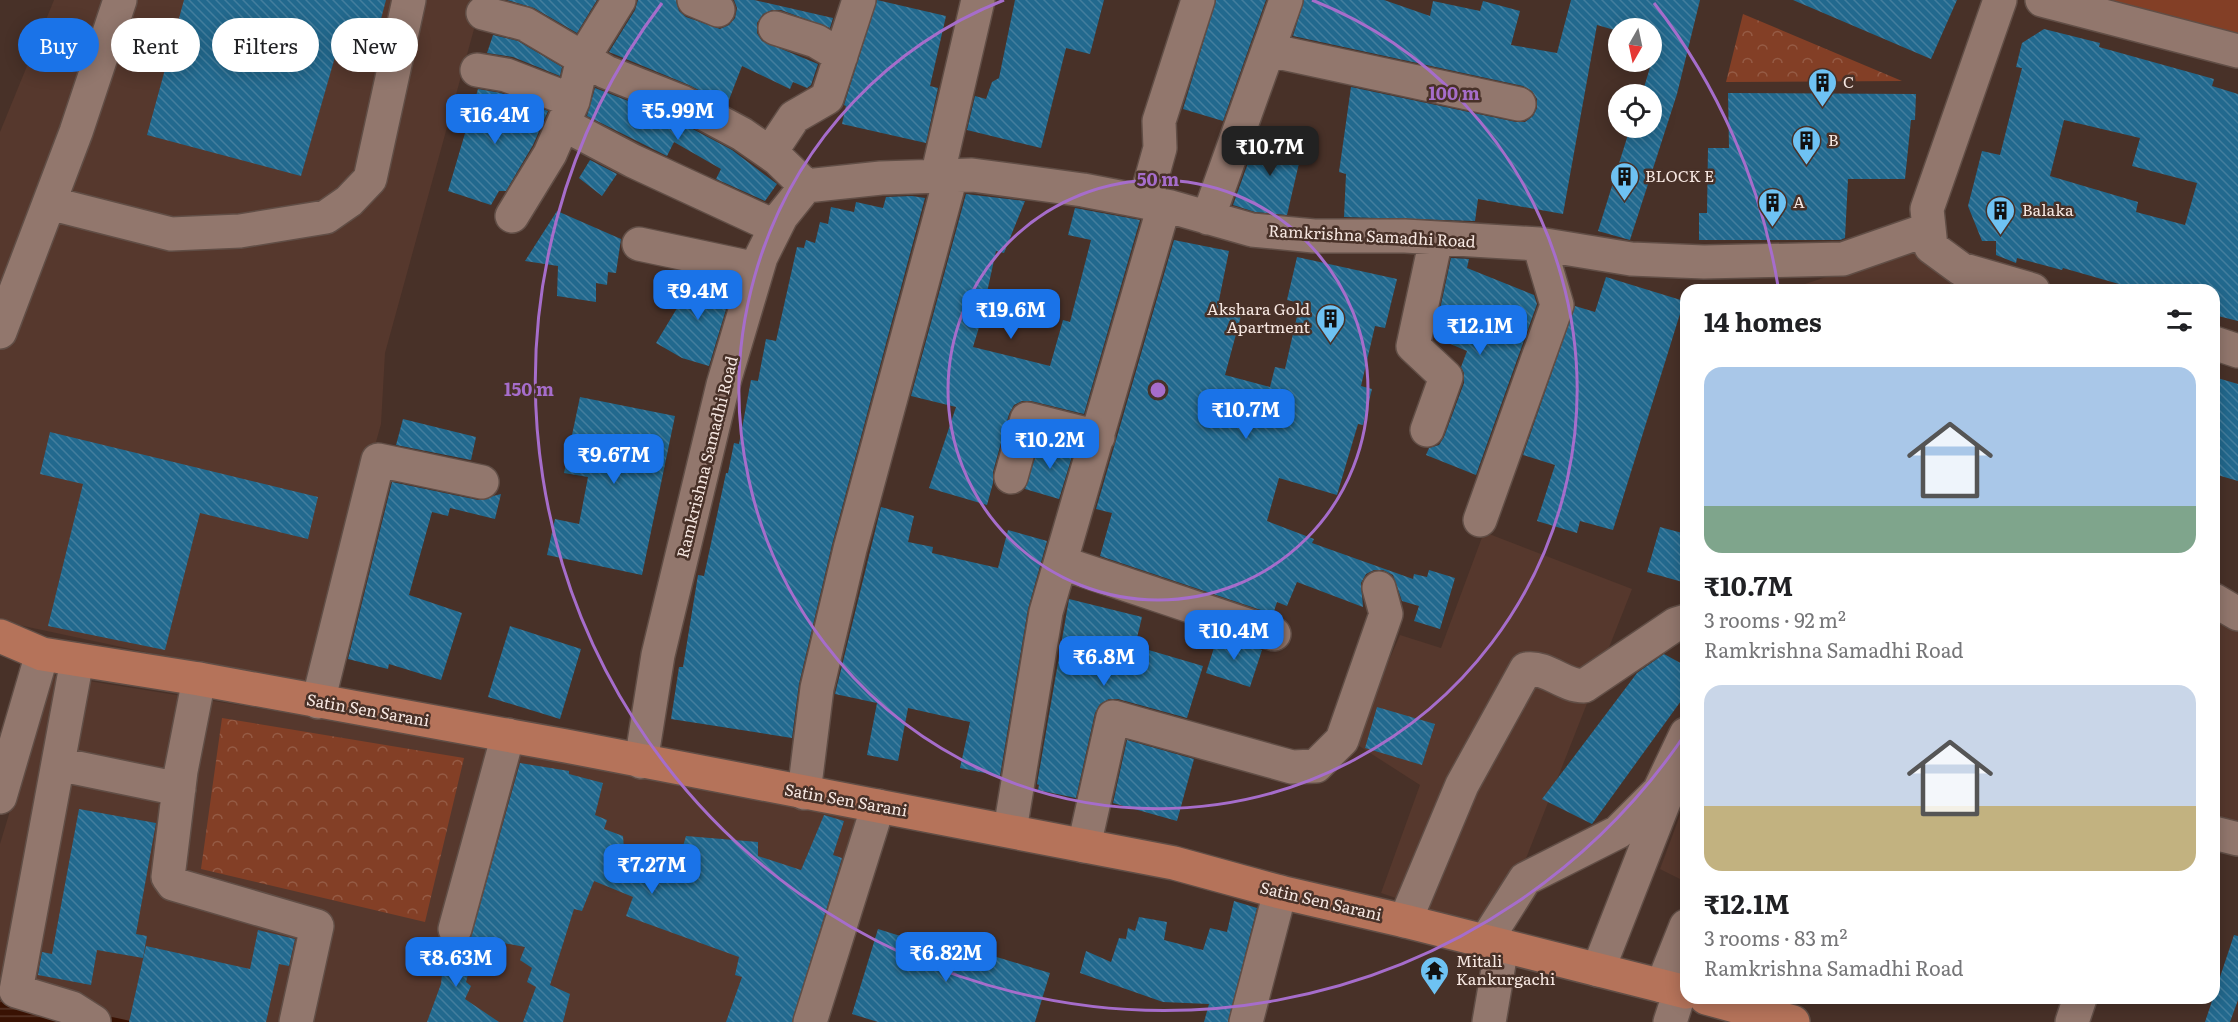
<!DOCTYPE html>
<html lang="en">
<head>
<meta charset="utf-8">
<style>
  :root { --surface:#fff; --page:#f6f6f6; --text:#202124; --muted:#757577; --accent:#1a73e8 }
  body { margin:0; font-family:Literata,serif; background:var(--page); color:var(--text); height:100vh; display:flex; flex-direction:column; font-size:22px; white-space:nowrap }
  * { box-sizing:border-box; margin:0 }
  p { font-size:20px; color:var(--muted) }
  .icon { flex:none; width:33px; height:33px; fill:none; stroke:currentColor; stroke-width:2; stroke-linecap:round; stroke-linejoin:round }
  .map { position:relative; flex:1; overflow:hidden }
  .details { position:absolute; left:1680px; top:284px; width:540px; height:720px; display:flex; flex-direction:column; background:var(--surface); border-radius:18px; box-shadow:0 3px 15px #0003 }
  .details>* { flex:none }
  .banner { position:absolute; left:18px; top:18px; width:570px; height:54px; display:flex; gap:12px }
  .needle { width:39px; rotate:189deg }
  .fabs { position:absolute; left:1608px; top:18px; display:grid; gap:12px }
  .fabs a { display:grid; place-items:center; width:54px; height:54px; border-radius:50%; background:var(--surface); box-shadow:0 3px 15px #0003; font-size:30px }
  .price { position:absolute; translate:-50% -51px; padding:0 14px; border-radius:12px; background:var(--accent); color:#fff; font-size:20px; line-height:39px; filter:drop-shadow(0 2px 3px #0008) }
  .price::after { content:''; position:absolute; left:50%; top:36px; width:18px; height:14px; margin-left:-9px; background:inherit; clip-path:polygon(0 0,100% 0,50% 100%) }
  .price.selected { background:#222; color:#fff }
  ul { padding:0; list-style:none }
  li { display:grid; align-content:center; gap:12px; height:318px; padding:0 24px }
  li span { display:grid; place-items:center; height:186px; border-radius:18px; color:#555 }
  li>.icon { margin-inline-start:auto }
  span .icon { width:108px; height:108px; fill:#fffc; stroke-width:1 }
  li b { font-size:26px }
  h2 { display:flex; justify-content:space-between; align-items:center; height:72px; padding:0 24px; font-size:26px }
  .chip { padding:0 21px; border-radius:27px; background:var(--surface); box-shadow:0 3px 15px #0003; font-size:21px; line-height:54px }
  .chip.selected { background:var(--accent); color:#fff }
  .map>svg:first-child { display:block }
  .built { fill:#56382d }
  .park { fill:url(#park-crowns) }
  .garden { fill:#833f26 }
  .water { fill:url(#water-rules) }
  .building { fill:url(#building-back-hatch); fill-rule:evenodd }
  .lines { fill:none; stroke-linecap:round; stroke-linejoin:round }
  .minor-casing { stroke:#614e46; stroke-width:36 }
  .major-casing { stroke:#614e46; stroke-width:36 }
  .minor { stroke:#92776d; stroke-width:33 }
  .major { stroke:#b5735a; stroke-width:33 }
  .ring { fill:none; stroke:#a66dcb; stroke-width:3 }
  .labels { text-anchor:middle; stroke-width:5; stroke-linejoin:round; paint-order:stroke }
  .poi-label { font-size:16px; fill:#f6e7e1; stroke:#483128; text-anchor:start }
  .street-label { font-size:16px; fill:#f6e7e1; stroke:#483128 }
  .centre { fill:#a66dcb; stroke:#483128; stroke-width:3 }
  .ring-label { font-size:18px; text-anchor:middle; font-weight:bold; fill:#a66dcb; stroke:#483128; stroke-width:5; stroke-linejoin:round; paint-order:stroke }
</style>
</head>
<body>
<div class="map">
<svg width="2238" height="1022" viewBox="0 0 2238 1022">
  <defs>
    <pattern id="park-crowns" width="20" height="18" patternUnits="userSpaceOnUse" patternTransform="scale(1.5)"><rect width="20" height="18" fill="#833f26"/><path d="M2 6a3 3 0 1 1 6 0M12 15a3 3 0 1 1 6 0" fill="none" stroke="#955b45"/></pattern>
    <pattern id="water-rules" width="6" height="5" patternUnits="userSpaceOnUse" patternTransform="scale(1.5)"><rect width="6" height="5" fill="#391203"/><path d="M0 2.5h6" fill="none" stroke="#563427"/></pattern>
    <pattern id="building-back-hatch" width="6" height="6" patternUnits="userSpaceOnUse" patternTransform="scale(1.5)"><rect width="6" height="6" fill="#22698e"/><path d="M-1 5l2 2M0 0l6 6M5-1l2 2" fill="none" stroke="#437e9e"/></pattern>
  </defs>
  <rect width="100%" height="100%" fill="#483128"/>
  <path class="built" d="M54,0H482L385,353L381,424L308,687L0,621V132Z
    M1920,246L1959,284L1957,290H1803L1805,284Z
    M1484,532L1632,589L1523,866L1494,931L1381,893L1420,785L1353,742L1400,635L1441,648Z
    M2214,611L2238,627V845L2214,838Z
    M51,675L402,731L866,815L803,1022H0V844Z
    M1686,799V882L1660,869Z"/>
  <path class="park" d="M1743,14L1902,81L1726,82Z
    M222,718L464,758L425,922L201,869Z"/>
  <path class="garden" d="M2072,0H2238V43Z"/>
  <path class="water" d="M0,992L135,1022H0Z"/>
  <path class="building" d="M184,0H386L368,68L335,57L301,176L147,135Z
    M507,0H597L577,33L534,8Z
    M638,0H676L679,11L686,17L720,29L729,25L735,18L737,8L734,0H754L833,18L830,28L781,10H772L763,14L757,23V33L762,41L818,64L811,85L807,88L793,82L790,89L742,66L727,105L689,85L609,52L635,10Z
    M877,0L946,16L930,86L938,88L926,143L842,124L846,106L844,105Z
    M1015,0H1104L1090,54L1066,48L1041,148L967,130L975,96L986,99L992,82L999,78Z
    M1216,0H1266L1223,121L1183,109Z
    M1304,0H1384L1430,16L1433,1L1480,11L1483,1L1520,11L1511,45L1557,53L1571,0H1700L1677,94L1630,240L1598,231L1630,128H1652V94H1642L1658,41L1652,39V28H1618V31L1597,25L1563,214L1478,199L1475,221L1344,217L1346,174L1339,172L1351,87L1516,122H1525L1533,116L1537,108V99L1532,91L1523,86L1293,36Z
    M1793,0H1957L1931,59Z
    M2044,29L2100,43L2099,47L2214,79L2212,86L2238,94V321L2214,315V290H2125L2126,286L2063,268L2062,270L2017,258L2016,263L1996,255V241H1982L1968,206L1982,151L2000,155L2022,68L2016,67L2022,43ZM2064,120L2140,138L2132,166L2197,183L2185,225L2136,212L2138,202L2050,176Z
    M493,35L518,41L562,67L560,76L513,57L487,53Z
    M595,88L674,119L732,150L777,184L765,201L716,179L721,169L674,142L667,156L587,116Z
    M478,89L501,93L548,111L533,145L506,191H499L491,205L448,191Z
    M1728,93L1916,94L1915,120H1911L1905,179H1848L1845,238L1840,240H1699V213H1707L1708,148H1729Z
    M1258,135L1303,146L1287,215L1255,212L1233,205Z
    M590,160L617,174L602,196L579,178Z
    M966,194L1025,201L1004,253L996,251L986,297L988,298L973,347L1050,366L1063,320L1070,322L1091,240L1068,235L1075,208L1140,220L1084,414L1031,401H1022L1014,405L1009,414L993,472V483L987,505L929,488L956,407L911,396Z
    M912,196L925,198L832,545L799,684L792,738L671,719L679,667H683L698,575L704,576L726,473H728L734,443L739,444L751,380L758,381L766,339L776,341L797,247L804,248L806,240L815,243L820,222L828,224L831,207L854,212L856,202L883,208L886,197Z
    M557,211L621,239L616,273L608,272L607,285L596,283V302L557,296L558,266L525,261Z
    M1174,240L1229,251L1218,305L1242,312L1225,375L1270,387L1275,367L1285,369L1300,303L1287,300L1297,257L1397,279L1385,328L1375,326L1361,386L1372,389L1363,425L1358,424L1337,495L1279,478L1267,521L1314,539L1312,543L1413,579L1414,574L1427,577L1429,570L1455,578L1440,629L1414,621L1419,606L1402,601L1393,575L1383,570H1374L1366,574L1361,583L1363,607L1297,582L1287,606L1277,602L1273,614L1100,556L1112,513L1096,509Z
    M1451,258L1469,259L1467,268L1534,295L1537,304L1476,475L1426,455L1429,448L1439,445L1444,437L1464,383V373L1461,367L1467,351L1434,337Z
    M697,275L734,283L709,366L682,358L656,343Z
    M1606,277L1684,301L1613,530L1580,521L1577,533L1537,521L1555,465L1523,455L1575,306L1595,312Z
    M2214,377L2238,384V481L2214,474Z
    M580,397L675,416L642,575L547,555L555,519L579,524L588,477L564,473Z
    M403,419L476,437L471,460L396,445Z
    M50,432L318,497L308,539L200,513L165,650L48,626L83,484L40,474Z
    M1040,442L1074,450L1059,499L1025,489Z
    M392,482L478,500L501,494L495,519L450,508L448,516L432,512L409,595L462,613L441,680L389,664L388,669L348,659Z
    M881,507L914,516L908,542L933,547L932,553L998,568L1008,530L1047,541L1028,609L1000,776L960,768L970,722L908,708L898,761L867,755L877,703L835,694Z
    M1660,527L1686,534V583L1647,572Z
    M1069,599L1142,617L1135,646L1203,666L1187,718L1118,699H1109L1100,704L1095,713L1076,798L1038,790L1039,785L1037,784Z
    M510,626L581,649L560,719L488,697Z
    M1218,635L1262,650L1250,687L1206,673Z
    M1664,654L1686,666V694L1592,824L1542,799L1637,673Z
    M1377,707L1435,724L1422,765L1365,748Z
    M1127,740L1194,759L1177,821L1113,803Z
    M520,763L569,771V774L603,783L595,815L607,820L604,829L623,836L625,861L651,869L679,860L686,836L758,842V856L801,870L824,815L844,821L833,855L842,858L792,1022H726L742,977L735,975L739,957L626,916L633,897L594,881L582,911L574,909L550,985L570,994L563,1022H523L536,987L527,982L532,968L520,960L525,947L471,937Z
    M79,809L156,823L136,934L147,936L143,958L97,950L91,985L38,975L42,952L52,954Z
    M1234,901L1257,908L1228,1022H1204L1209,1004L1163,1002L1080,973L1086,951L1111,962L1119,938L1126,939L1128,928L1135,931L1139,917L1167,922L1164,940L1203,950L1210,928L1227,932Z
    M878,929L942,949L947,932L993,946L990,955L1050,973L1035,1022H878L852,1014Z
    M258,930L295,939L289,966L279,964L266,1022H129L146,946L250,969Z
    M2234,935L2238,936V1000L2230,1022H2205Z
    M468,943L476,944L466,982L471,986L465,999L499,1022H427L441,984L442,974L439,960L444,944L459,947Z"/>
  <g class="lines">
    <defs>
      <path id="minor" d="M694,0L718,10
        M2000,0L1927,209L1931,247L1961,269L2033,290
        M2042,0L2238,51
        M483,13L525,24L606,72L682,102L742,134L778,159L806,186
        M775,28L816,41L841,56
        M1268,50L1519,104
        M477,70L506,75L573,101
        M563,124L633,161L776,227
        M770,153L794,117L827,98L859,0
        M937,177L978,0
        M1145,202L1160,148L1159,121L1198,0
        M49,203L171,234L240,231L326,217L349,201L370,179L409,0
        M512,216L550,154L573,101L583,58L619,0
        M1208,218L1286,0
        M639,244L757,269
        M0,332L76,132L120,0
        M2214,343L2238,351
        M1427,430L1446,377L1413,346L1436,239
        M1011,477L1027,419L1098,437
        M1480,520L1557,305L1539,244
        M1062,563L1274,634
        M2214,600L2238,614
        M77,660L16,991L72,1008L94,1022
        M199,679L181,771L168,877L173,884L317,926L296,1022
        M318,702L378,460L482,482
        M641,762L658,655L723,385L761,257L781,217L806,186L881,178L972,175L1083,190L1171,207L1252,230L1314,236H1405L1539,244L1631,259L1704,262L1843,259L1929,229
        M58,764L179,789
        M804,793L817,688L850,549L951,176
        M0,797L42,654
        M1010,830L1046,612L1164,206
        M2214,833L2238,839
        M1084,846L1113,717L1292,767L1316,766L1342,740L1386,614L1379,588
        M1405,921L1462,785L1526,669C1547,666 1563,686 1584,686L1676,624L1686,621
        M455,929L508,735
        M1485,942L1525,879L1618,832L1659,791L1686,734
        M1598,970L1669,789
        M1662,986L1686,926
        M810,1022L878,806
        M1246,1022L1280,892
        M1489,1022L1502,946
        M1670,1022L1686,973
        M2072,1022L2080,998"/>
      <path id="major" d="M0,636L42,654L199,679L566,746L1174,863L1280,892L1405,921L1686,992
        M1706,998L1793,1022"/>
    </defs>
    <use href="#minor" class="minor-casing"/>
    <use href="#major" class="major-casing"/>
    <use href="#minor" class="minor"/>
    <use href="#major" class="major"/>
  </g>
  <g class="ring">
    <circle cx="1158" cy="390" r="210"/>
    <path d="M1312 0A419 419 0 1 1 1004 0"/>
    <path d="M1686 733A629 629 0 1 1 662 3M1654 3A629 629 0 0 1 1778 286"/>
  </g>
  <defs>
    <symbol id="building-pin" viewBox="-11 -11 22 30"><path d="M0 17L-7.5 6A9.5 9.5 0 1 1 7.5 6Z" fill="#6ec2f3" stroke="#483128"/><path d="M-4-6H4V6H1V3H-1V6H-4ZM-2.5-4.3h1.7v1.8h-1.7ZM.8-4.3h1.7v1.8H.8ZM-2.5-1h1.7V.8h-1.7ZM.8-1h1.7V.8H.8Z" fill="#111"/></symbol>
    <symbol id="temple-pin" viewBox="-11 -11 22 30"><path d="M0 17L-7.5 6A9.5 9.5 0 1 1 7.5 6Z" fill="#6ec2f3" stroke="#483128"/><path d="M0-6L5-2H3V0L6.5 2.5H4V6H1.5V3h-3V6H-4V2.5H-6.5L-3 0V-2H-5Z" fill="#111"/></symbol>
  </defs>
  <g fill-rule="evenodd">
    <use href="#building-pin" x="1806" y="66" width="33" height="45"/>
    <use href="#building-pin" x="1790" y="124" width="33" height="45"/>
    <use href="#building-pin" x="1608" y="160" width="33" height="45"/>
    <use href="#building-pin" x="1756" y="186" width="33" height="45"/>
    <use href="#building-pin" x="1984" y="194" width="33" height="45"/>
    <use href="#building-pin" x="1314" y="302" width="33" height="45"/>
    <use href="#temple-pin" x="1418" y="954" width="33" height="45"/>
  </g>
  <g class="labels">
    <g class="poi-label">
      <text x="1843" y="88">C</text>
      <text x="1828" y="146">B</text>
      <text x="1645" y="182">BLOCK E</text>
      <text x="1793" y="208">A</text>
      <text x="2022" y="216">Balaka</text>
      <text x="1310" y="315" text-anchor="end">Akshara Gold<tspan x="1310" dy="18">Apartment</tspan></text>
      <text x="1456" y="967">Mitali<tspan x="1456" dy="18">Kankurgachi</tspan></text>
    </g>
    <g class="street-label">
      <text transform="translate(1372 236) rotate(3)" y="6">Ramkrishna Samadhi Road</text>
      <text transform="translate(707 457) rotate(-76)" y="6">Ramkrishna Samadhi Road</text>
      <text transform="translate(368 710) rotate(10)" y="6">Satin Sen Sarani</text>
      <text transform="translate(846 800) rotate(10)" y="6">Satin Sen Sarani</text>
      <text transform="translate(1321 901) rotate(13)" y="6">Satin Sen Sarani</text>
    </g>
  </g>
  <circle cx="1158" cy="390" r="9" class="centre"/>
  <g class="ring-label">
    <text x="1454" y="100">100 m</text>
    <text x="1158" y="186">50 m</text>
    <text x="529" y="396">150 m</text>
  </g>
</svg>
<div class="fabs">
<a><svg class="needle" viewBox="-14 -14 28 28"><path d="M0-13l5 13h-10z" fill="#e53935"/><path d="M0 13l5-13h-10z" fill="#757577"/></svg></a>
<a><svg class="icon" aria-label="locate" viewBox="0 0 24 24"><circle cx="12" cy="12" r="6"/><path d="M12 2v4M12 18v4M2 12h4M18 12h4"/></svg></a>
</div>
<b class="price" style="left:678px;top:141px">₹5.99M</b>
<b class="price" style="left:495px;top:145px">₹16.4M</b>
<b class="price selected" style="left:1270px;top:177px">₹10.7M</b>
<b class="price" style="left:698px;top:321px">₹9.4M</b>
<b class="price" style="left:1011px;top:340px">₹19.6M</b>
<b class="price" style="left:1480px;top:356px">₹12.1M</b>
<b class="price" style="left:1246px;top:440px">₹10.7M</b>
<b class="price" style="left:1050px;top:470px">₹10.2M</b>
<b class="price" style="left:614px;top:485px">₹9.67M</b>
<b class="price" style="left:1234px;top:661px">₹10.4M</b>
<b class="price" style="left:1104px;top:687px">₹6.8M</b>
<b class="price" style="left:652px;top:895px">₹7.27M</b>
<b class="price" style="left:946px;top:983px">₹6.82M</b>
<b class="price" style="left:456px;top:988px">₹8.63M</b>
<div class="banner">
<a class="chip selected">Buy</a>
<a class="chip">Rent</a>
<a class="chip">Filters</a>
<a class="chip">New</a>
</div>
<section class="details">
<h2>14 homes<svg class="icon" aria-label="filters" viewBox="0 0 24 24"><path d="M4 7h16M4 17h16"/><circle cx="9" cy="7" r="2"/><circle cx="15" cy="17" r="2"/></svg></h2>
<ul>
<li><span style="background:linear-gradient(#a9c7e8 75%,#7fa58c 0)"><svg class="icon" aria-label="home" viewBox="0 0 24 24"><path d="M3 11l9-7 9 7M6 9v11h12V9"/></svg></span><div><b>₹10.7M</b><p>3 rooms · 92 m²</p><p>Ramkrishna Samadhi Road</p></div></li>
<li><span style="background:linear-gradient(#c9d6e8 65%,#c2b280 0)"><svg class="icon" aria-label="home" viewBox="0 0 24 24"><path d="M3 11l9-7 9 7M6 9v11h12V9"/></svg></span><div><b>₹12.1M</b><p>3 rooms · 83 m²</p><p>Ramkrishna Samadhi Road</p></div></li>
</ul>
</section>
</div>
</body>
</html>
